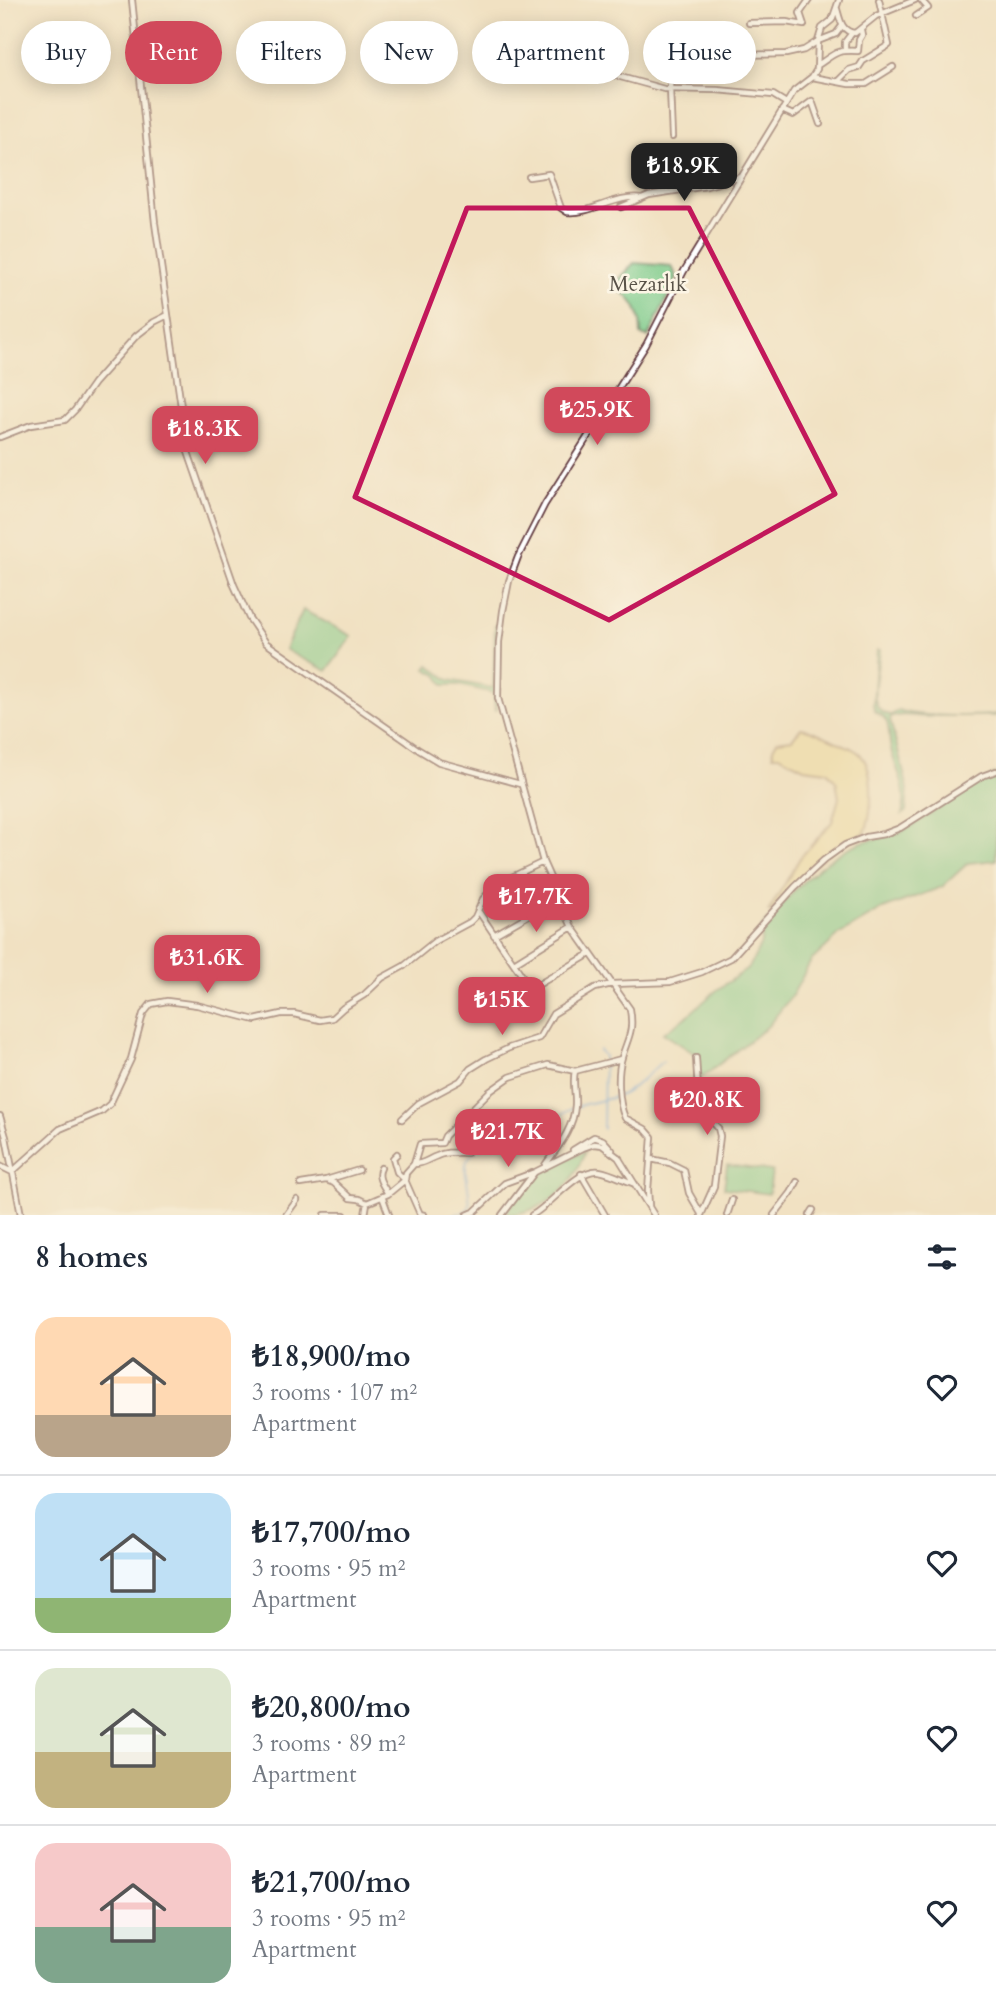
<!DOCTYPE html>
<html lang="en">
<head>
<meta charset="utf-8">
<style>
  :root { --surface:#fff; --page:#f2f2f3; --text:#1f2937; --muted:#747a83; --line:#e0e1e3; --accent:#d1495b }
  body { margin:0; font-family:Cardo,serif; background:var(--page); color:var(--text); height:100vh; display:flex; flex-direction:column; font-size:26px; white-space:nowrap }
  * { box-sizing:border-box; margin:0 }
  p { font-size:23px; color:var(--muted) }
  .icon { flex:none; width:38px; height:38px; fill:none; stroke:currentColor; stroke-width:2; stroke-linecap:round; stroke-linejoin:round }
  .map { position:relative; height:1215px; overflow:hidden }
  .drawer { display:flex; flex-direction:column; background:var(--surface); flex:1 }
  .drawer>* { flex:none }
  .banner { position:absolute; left:21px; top:21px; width:956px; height:63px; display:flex; gap:14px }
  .price { position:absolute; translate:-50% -60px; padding:0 16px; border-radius:14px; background:var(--accent); color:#fff; font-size:23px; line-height:46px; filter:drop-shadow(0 2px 4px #0008) }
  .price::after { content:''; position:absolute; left:50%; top:42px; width:21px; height:16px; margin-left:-10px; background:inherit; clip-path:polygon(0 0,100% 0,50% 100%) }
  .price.on { background:#222; color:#fff }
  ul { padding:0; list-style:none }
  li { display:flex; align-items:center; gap:21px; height:175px; padding:0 35px }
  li+li { border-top:2px solid var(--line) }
  li span { display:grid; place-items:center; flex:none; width:196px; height:140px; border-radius:21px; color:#555 }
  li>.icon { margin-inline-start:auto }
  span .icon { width:84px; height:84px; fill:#fffc; stroke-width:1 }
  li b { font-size:30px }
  h2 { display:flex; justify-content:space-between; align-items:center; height:84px; padding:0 35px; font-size:30px }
  .tag { padding:0 24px; border-radius:32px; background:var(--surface); box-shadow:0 4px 18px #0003; font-size:24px; line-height:63px }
  .tag.on { background:var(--accent); color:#fff }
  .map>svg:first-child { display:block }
  .green { fill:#7bca8a; stroke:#62745a; stroke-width:2 }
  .sand { fill:#eeda9e; stroke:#9c7c64; stroke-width:2 }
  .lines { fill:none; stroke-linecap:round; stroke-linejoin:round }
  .stream { stroke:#6aa0d8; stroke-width:2 }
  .minor-casing { stroke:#633c42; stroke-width:8 }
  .minor { stroke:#fff; stroke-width:4.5 }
  .marked { fill:none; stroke:#c2185b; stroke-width:5; stroke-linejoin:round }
  .labels { text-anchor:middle; stroke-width:5; stroke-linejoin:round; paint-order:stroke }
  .park-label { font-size:21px; fill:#595248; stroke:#fcf5e5 }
</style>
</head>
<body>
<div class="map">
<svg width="996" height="1215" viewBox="0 0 996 1215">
  <rect width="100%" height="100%" fill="#fcf5e5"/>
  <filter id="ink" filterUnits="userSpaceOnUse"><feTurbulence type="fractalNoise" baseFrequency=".0143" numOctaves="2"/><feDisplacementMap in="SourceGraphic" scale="14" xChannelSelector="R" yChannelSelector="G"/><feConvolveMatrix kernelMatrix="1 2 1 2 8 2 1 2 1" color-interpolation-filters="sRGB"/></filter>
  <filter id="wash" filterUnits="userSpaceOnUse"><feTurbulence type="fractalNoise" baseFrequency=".00686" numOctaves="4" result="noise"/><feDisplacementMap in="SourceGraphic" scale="28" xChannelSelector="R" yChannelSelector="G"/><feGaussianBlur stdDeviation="1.57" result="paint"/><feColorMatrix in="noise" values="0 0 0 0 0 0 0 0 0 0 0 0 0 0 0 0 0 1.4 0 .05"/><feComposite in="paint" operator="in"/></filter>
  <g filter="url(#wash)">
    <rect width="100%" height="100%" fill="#f1e1c2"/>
    <path class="green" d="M634,263L672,266L677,278L648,337L641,335C641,314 636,300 617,289V282Z
      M303,610L352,636L327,671C312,662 299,659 285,649Z
      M495,625H498L496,676L497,710H495L493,693L459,685H444L437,675L426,669L429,665L449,680L493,688Z
      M877,650H880C879,668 863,713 891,715L899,710C912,717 979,717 996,714V716H934C920,719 905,712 891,717L890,720L908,789L906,812L902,814C909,789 897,773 891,750C889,742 890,731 887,723C885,717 881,715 875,712L873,705Z
      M996,774V860L968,863L942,887L883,909L840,934L811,961L793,994L768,1026L699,1080L698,1056L663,1033L686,1017L718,989L749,968L760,946L764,929L762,927C789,895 820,859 859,843C872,838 887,839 900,832C933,815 962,790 996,774Z
      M585,1152C571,1189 550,1209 509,1215L507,1210L532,1179L558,1162Z
      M727,1165L772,1171L769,1194L724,1188Z"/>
    <path class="sand" d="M801,728C813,730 820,734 831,739C840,744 853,747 860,754C876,771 872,813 865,833C827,848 795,880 771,912H768L800,858L832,822L839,798L836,781L827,771L804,768L779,755H773V748L777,741L792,739Z"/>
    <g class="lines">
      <path class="stream" d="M599,1050L604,1056L603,1129
        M451,1215L462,1213L469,1208C472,1193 462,1171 467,1161C477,1140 509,1147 527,1143C544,1140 550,1123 564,1113C582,1101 607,1102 625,1093C637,1086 652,1070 663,1061"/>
    </g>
  </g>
  <g filter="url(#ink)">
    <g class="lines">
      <defs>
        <path id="minor" d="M132,0L155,223L187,449L234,585L249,618L266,643L419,750L439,762L520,784
          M837,9C840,20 842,32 855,33L876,16L915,0
          M916,16L928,8L921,0
          M749,23L786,22L804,25L800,13L809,0
          M845,49V42L852,33
          M672,55L670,88L672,137
          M735,55L786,54L804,50L818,41L836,34L842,26
          M818,65C837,52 836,50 858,51L859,40L862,35L861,30
          M595,70L664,89L717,90L773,95L786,103
          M812,77L849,84H866L893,67
          M838,81L849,70L859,67L863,61L889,45L879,0
          M782,110L793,115L812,101L820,124
          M529,177L549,174L561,208L567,212C593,214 616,194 642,198
          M621,207L649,195L707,186L741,177
          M0,437L31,425L65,420L75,410L94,383L136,336L154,322L168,315
          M479,912L531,989L590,954
          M494,935L558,898
          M514,963L572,927
          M696,1058L699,1107L718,1128L720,1136L714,1186L701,1215
          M0,1116L6,1137L21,1215
          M402,1119L419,1103L460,1081L470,1069L486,1059L509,1048L539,1038L553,1014L595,988L612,984L670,982L702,972L731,958L795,887L824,860L845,845L866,837L884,834L900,828L982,776L996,771
          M573,1150L594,1137L603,1140L612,1150
          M618,1157L654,1215
          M651,1159L670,1163L684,1170L689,1193L700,1212
          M414,1164C424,1164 428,1159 437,1156C446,1151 457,1153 467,1153
          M545,1165C558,1147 574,1128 575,1105C576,1093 572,1083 575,1071L621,1059
          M0,1166L12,1172L60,1129L102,1111L110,1104L131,1059L143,1014L151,1004L167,1001L197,1005L255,1020L281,1014H294L320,1020L332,1018L343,1008L364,995L382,978L404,966L435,941L470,922L475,917L483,899L497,884L543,862
          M381,1168C376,1177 383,1185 388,1194
          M359,1170L326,1180L334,1183L350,1198L359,1199L367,1203
          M581,1174L605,1215
          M301,1184L326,1180
          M382,1196L389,1215
          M649,1206L648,1190L652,1137L645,1129L625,1118C618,1102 617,1073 622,1057C628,1037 634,1032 630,1009L572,927L543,862L498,698L499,642L503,611L509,581L518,557L545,504L646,345L684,271L794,91L812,77L817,69L818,41L822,28L832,20L839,0
          M286,1215L297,1200
          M325,1215H344
          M365,1215L367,1203L388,1194L405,1180L397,1172L393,1158L397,1154
          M424,1215L420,1214L405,1180L406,1173L414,1164L420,1144L442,1143L445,1136L489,1092L510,1077L548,1065L575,1071
          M467,1215L474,1212L505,1183L535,1172L583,1148L594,1144L602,1145L619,1158
          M502,1215L534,1173
          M532,1215C551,1205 578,1168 599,1171C611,1173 624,1180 635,1184
          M727,1215L732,1200
          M774,1215L791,1193L797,1182
          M810,1215L813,1210"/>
      </defs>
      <use href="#minor" class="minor-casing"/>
      <use href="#minor" class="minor"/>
    </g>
  </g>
  <path d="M0 0H996V1215H0ZM467,208H689L835,494L609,620L355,497Z" fill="#f1e1c2" fill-opacity=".55" fill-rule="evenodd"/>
  <path class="marked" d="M467,208H689L835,494L609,620L355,497Z"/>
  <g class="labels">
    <g class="park-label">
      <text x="648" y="291">Mezarlık</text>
    </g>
  </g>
</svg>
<b class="price on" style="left:684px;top:203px">₺18.9K</b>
<b class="price" style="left:597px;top:447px">₺25.9K</b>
<b class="price" style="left:205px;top:466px">₺18.3K</b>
<b class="price" style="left:536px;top:934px">₺17.7K</b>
<b class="price" style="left:207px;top:995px">₺31.6K</b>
<b class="price" style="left:502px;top:1037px">₺15K</b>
<b class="price" style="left:707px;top:1137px">₺20.8K</b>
<b class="price" style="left:508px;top:1169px">₺21.7K</b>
<div class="banner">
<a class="tag">Buy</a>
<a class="tag on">Rent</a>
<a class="tag">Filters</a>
<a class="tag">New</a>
<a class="tag">Apartment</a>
<a class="tag">House</a>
</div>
</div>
<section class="drawer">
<h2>8 homes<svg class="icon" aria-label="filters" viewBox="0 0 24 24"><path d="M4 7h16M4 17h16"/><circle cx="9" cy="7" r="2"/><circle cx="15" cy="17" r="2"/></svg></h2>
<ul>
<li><span style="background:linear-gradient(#ffd9b3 70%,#b9a48a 0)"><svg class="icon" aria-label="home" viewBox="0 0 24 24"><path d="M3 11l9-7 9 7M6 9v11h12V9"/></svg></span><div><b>₺18,900/mo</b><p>3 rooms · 107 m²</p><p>Apartment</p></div><svg class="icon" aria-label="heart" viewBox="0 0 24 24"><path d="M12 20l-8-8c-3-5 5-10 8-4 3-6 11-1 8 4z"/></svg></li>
<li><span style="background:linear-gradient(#bfe0f5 75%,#8fb573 0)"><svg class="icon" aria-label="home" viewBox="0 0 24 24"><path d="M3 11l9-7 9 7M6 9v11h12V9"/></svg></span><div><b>₺17,700/mo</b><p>3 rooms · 95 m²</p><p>Apartment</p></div><svg class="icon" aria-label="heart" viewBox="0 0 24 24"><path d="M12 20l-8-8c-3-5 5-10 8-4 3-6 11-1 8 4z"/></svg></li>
<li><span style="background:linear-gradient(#dfe7d0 60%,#c2b280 0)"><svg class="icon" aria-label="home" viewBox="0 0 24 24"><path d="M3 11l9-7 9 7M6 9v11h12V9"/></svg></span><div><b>₺20,800/mo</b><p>3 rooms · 89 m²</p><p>Apartment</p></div><svg class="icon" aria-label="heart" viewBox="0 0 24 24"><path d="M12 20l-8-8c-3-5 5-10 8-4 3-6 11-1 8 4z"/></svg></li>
<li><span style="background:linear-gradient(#f6c9c9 60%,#7fa58c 0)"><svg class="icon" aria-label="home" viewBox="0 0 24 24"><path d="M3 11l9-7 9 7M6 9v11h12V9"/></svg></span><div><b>₺21,700/mo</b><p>3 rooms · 95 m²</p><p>Apartment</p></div><svg class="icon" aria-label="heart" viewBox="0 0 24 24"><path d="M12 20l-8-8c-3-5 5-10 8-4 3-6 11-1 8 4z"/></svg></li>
</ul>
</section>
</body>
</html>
